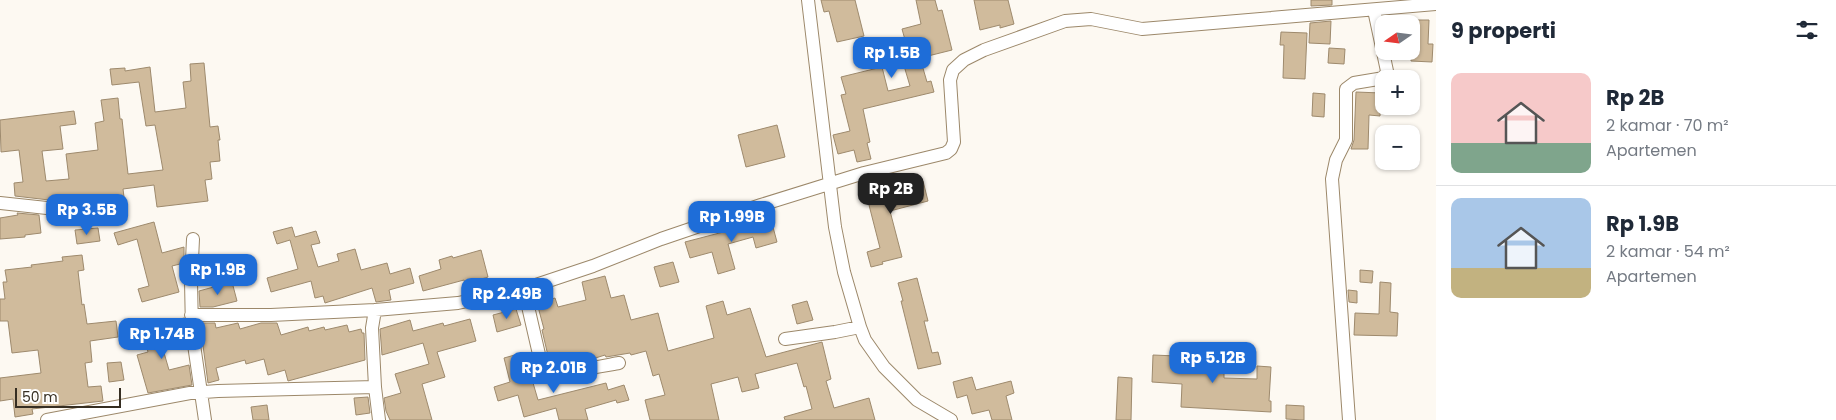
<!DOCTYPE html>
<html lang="id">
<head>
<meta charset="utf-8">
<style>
  :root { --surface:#fff; --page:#f6f6f7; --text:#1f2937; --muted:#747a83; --line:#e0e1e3; --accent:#1e6dd8 }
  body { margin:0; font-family:Poppins,sans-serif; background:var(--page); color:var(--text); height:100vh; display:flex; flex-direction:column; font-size:19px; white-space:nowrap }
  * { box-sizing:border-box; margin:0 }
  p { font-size:16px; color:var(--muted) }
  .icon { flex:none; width:28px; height:28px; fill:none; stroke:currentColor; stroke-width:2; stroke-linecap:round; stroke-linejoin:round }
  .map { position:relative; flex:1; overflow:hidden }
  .details { display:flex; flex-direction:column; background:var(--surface); width:400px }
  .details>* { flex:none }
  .needle { width:32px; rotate:256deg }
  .controls { position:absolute; left:1375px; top:15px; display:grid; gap:10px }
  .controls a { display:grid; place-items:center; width:45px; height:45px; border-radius:10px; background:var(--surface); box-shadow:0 1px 4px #0004; font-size:25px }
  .scale { position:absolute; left:15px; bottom:12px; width:106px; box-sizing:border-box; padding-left:5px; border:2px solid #362e22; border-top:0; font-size:14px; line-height:18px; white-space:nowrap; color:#362e22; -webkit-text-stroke:4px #fff; paint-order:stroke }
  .price { position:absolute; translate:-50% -42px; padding:0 11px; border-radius:10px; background:var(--accent); color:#fff; font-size:16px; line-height:32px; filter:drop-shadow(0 1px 2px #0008) }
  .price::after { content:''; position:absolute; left:50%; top:30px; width:15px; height:11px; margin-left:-8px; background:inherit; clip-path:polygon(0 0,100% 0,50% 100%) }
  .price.on { background:#222; color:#fff }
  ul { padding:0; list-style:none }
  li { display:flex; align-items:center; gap:15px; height:125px; padding:0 15px }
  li+li { border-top:1px solid var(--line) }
  li span { display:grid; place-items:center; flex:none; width:140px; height:100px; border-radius:10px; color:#555 }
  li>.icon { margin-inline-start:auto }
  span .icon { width:60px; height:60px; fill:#fffc; stroke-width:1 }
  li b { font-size:21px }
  h2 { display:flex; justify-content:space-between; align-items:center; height:60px; padding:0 15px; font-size:21px }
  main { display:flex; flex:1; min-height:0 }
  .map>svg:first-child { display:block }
  .building { fill:#d0bb9c; stroke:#9e8a6d }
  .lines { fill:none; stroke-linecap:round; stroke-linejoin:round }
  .street-casing { stroke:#9c886a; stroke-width:14 }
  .street { stroke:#fff; stroke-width:12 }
</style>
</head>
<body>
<main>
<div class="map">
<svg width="1436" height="420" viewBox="0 0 1436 420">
  <rect width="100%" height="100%" fill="#fdf9f2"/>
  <path class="building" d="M821,0H855L864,36L837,42L829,11L824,12Z
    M916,0H935L938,11L942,10L952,50L920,58L927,82L931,81L934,92L863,109L870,142L867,143L871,159L857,162L854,150L838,154L833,135L850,131L841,95L846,94L841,77L882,67L888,91L910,86L899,49L907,47L902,29L921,24Z
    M974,0H1008L1014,24L1000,28V25L980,30Z
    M1311,0H1332V5L1311,6Z
    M1411,20H1429L1428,44H1433L1432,62L1411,61Z
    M1331,21L1330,44L1309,43L1310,23Z
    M1281,32L1307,33L1305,79L1283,78L1284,45H1280Z
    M1329,48L1345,49L1344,64L1328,63Z
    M204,63L210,127L218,126L220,140H218L220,161L210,162L212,179L205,180L208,201L157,207L154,185L123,189L124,197L91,201L92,204H87L76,203V201L66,202L15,196L14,183L23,182L19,150L1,152L0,120L74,111L76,124L60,126L63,149L42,151L46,181L69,179L66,154L98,150L95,123L104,121L101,100L118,98L120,119H122L128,174L163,170L155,125L146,126L139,82L112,85L110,69L125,68V71L150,67L155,112L186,108L183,82L191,81L190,64Z
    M1356,92L1381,93L1380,116L1369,115L1368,149H1351L1354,140Z
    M1313,93L1325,94L1324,117L1312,116Z
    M777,125L785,157L746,167L738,135Z
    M893,174L897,188L923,181L928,201L890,211L902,257L882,262L883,264L871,267L867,252L880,248L869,205L876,203L873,193L877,192L874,179Z
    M17,213L39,215L41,233L25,235V237L0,239V218L18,215Z
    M770,216L777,242L756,248L753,237L728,244L735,269L718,274L712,252L690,258L685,242L754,224L753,220Z
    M154,222L162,253L184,247V263L172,266L179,292L142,302L138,289L149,286L137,239L118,245L114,233Z
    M292,227L295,237L316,231L320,243L311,245L318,267L339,261L337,254L355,249L361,270L387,263L390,274L410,268L414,283L389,290L391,300L376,302L372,288L325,303L323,296L315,298L311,281L271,292L267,278L298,269L290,240L277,244L273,232Z
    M98,228L100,241L77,244L75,230Z
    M481,250L488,277L465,284L464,280L423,291L419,276L441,269L439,260L452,256L453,258Z
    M82,255L84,270L78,271L82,305L84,304L87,324L116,321L118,337L90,341L92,362L85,363L88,387L101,386L103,401L32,409L33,414L15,417L13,399L0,401V378L41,373L38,350L12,353L8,321H0V299H5L3,282H7L5,270L32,267L31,265L63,261L62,257Z
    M245,257L248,268L225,274L222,264Z
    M673,262L679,282L660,287L654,267Z
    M1360,270L1373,271L1372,283L1360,282Z
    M605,276L611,298L624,295L631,320L658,313L668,351L714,338L706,306L723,301L727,315L750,308L766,357L822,342L831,379L826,381L834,408L869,398L875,420H785L784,417L812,409L806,386L804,387L797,363L755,374L759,388L742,392L738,377L711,384L719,420H650L645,400L665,395L659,374L653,376L646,351L631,355L630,353L606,357L605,355L586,361L584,359L561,364H551L549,360L542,330L544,329L537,303L555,298L558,307L586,300L582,282Z
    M917,278L928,321H924L932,353L938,352L941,364L918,369L901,301H903L898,283Z
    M232,282L237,301L213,307H200L199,291Z
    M1380,282L1391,283L1390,312L1398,313L1397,336L1354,335L1355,313L1379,314Z
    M1348,290L1357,291V303L1349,302Z
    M807,301L813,320L797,324L792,305Z
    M516,309L521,325L497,332L493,315Z
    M184,318V333L160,339L169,370L189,365L192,385L148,393L137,355L148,352L142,330Z
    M470,319L476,341L437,352L445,377L422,384L432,420H390L386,411L384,398L401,393L395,374L429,364L423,343L382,355L380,329L410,320L413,331L443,323L444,326Z
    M200,323H215L216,328L238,323L240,329L261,323H277L281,335L308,327L309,331L324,327L325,330L347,325L349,332L361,329L362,333H364L365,360L288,381L285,370L268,375L264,359L246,364L245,360L216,368L219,380L208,383Z
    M522,353L529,377L531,376L538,400L606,383L608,390L624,385L629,400L617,403L616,400L585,409L588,420H559L556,408L524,417L518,395L498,401L494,387L510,382L504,358Z
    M1153,355L1224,358V378L1257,379V366L1271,367L1269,401H1271V412L1181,407L1182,384L1152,382Z
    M121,362L124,380L109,382L107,363Z
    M972,377L976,390L1011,381L1014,393L1006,396L1012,420H992L989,410L972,414L967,395L957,398L953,382Z
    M1118,377L1132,378L1131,420H1116Z
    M368,397L370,413L356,415L354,398Z
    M267,405L269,420H253L251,407Z
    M1286,405L1304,406V420L1286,419Z"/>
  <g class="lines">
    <defs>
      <path id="street" d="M808,0L835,227L844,272L860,327L865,340L884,367L917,400L951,420
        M0,203L93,213
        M193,239L191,281L192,331L205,420
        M524,289L541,363C543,367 544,371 548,372C557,375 607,365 619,363
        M191,315H271L375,310
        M785,339L835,332L860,327
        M375,387L379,420
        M47,420L190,393L218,391L375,387L372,328L375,310L458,303L524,289L593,266L661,239L761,205L864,173L946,153L951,149L954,142L950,80L953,70L964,60L984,50L1065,21L1091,19L1142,29L1436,4
        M1349,420L1332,179L1336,160L1346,140V89L1354,83L1384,78L1387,71L1374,10"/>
    </defs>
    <use href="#street" class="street-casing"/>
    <use href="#street" class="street"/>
  </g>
</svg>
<div class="controls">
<a><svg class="needle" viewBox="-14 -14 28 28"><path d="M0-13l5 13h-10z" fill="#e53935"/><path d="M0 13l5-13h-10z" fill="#747a83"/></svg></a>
<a>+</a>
<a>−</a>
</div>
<div class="scale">50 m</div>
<b class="price" style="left:892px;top:79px">Rp 1.5B</b>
<b class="price on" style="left:891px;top:215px">Rp 2B</b>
<b class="price" style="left:87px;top:236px">Rp 3.5B</b>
<b class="price" style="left:732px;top:243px">Rp 1.99B</b>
<b class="price" style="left:218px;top:296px">Rp 1.9B</b>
<b class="price" style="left:507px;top:320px">Rp 2.49B</b>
<b class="price" style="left:162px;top:360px">Rp 1.74B</b>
<b class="price" style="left:1213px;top:384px">Rp 5.12B</b>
<b class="price" style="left:554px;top:394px">Rp 2.01B</b>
</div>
<section class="details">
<h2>9 properti<svg class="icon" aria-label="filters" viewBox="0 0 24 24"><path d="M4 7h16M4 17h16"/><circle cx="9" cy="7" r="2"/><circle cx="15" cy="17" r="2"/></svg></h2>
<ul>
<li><span style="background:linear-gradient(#f6c9c9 70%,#7fa58c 0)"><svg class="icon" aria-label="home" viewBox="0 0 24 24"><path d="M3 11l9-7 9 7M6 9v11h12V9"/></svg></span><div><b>Rp 2B</b><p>2 kamar · 70 m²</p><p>Apartemen</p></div></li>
<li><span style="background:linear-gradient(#a9c7e8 70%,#c2b280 0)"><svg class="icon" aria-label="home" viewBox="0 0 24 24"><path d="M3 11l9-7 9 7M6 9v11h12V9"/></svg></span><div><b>Rp 1.9B</b><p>2 kamar · 54 m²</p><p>Apartemen</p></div></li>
</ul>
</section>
</main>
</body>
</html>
